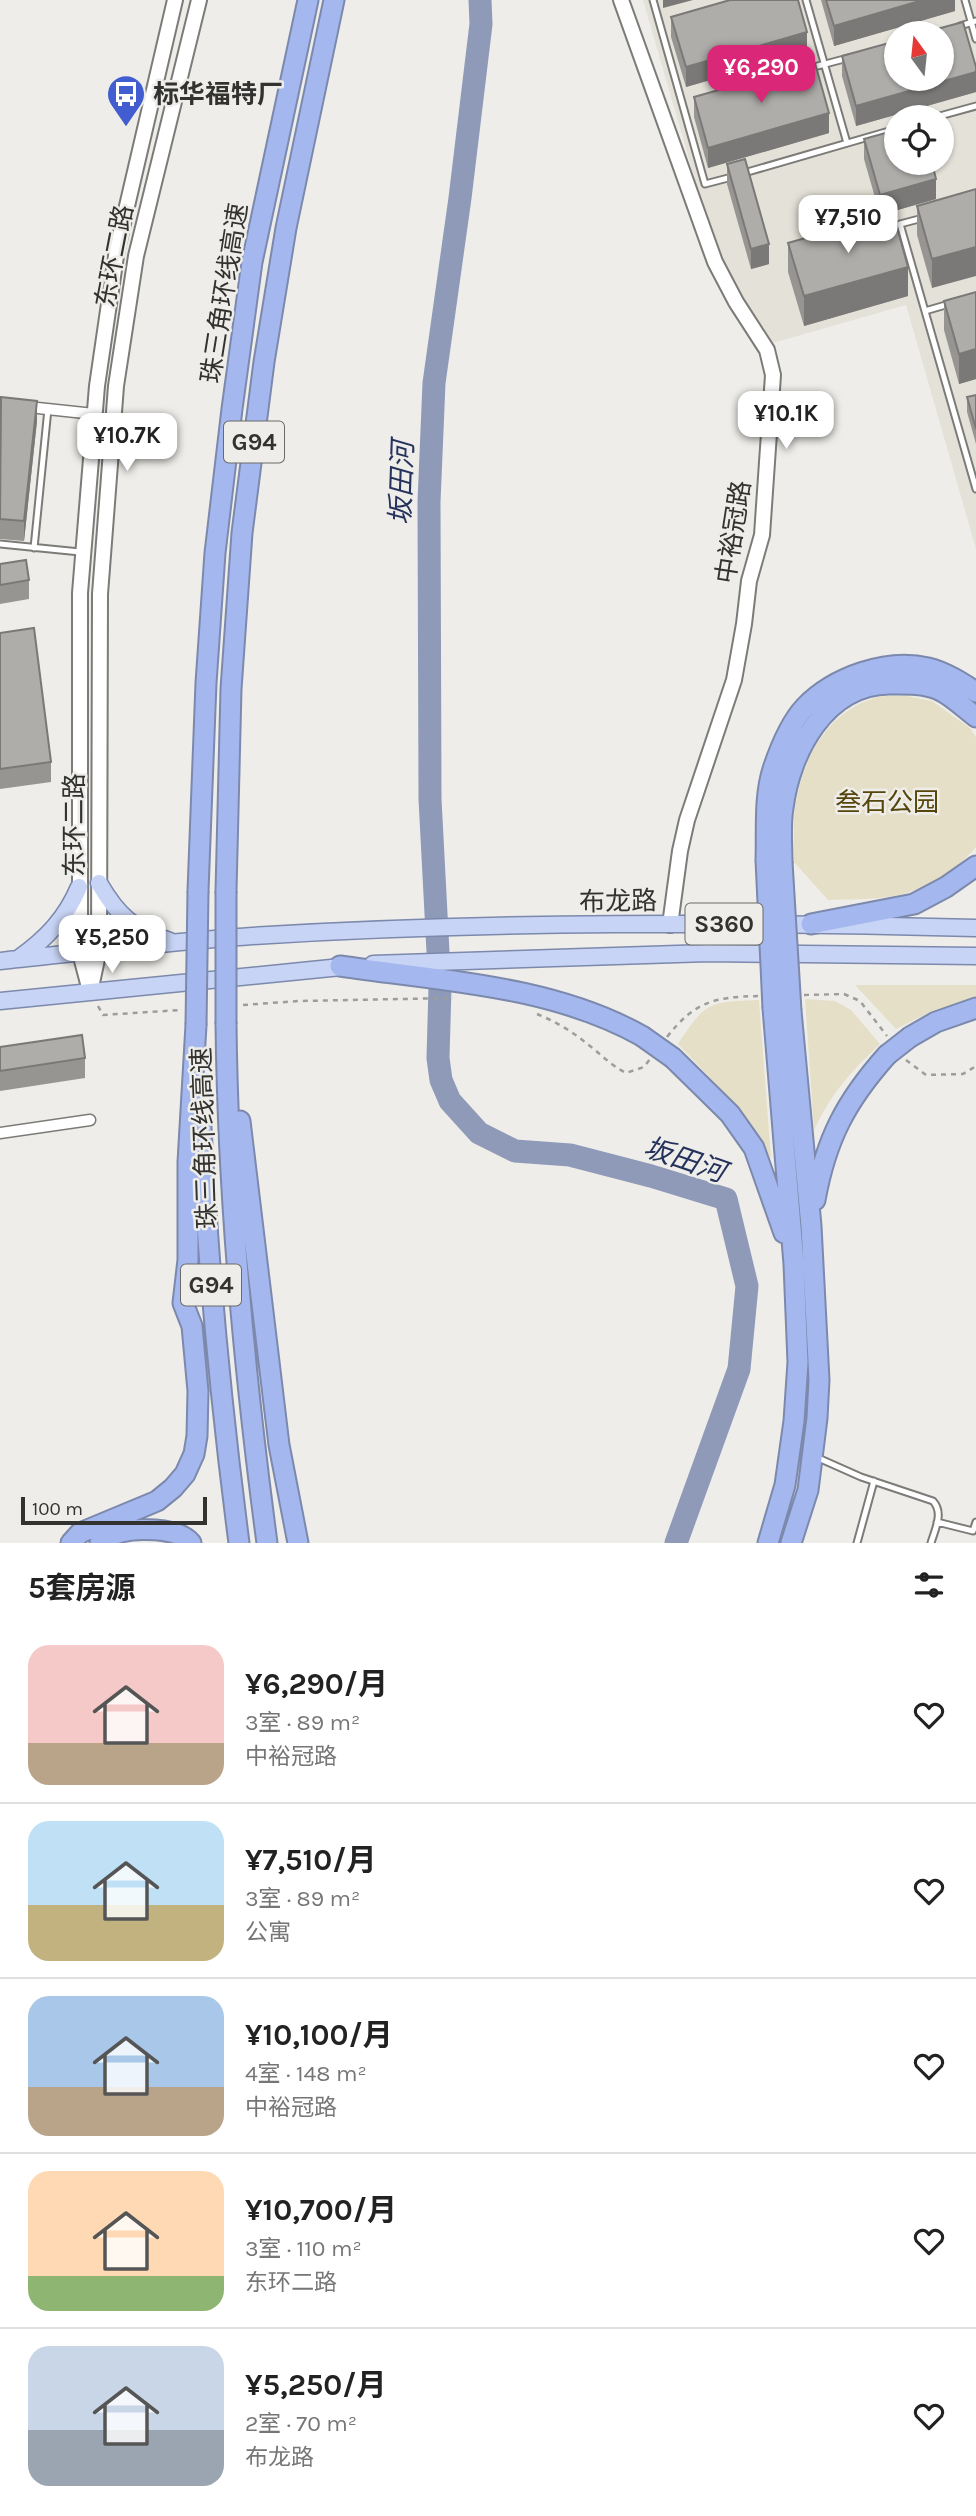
<!DOCTYPE html>
<html lang="zh">
<head>
<meta charset="utf-8">
<style>
  :root { --surface:#fff; --page:#f2f2f2; --text:#222; --muted:#767676; --line:#e0e0e0; --accent:#db2777 }
  body { margin:0; font-family:Karla,"Noto Sans SC",sans-serif; background:var(--page); color:var(--text); height:100vh; display:flex; flex-direction:column; font-size:26px; white-space:nowrap }
  * { box-sizing:border-box; margin:0 }
  p { font-size:23px; color:var(--muted) }
  .icon { flex:none; width:38px; height:38px; fill:none; stroke:currentColor; stroke-width:2; stroke-linecap:round; stroke-linejoin:round }
  .map { position:relative; height:1543px; overflow:hidden }
  .sheet { display:flex; flex-direction:column; background:var(--surface); flex:1 }
  .sheet>* { flex:none }
  .needle { width:46px; rotate:345deg }
  .fabs { position:absolute; left:884px; top:21px; display:grid; gap:14px }
  .fabs a { display:grid; place-items:center; width:70px; height:70px; border-radius:50%; background:var(--surface); box-shadow:0 2px 5px #0004; font-size:35px }
  .scale { position:absolute; left:21px; bottom:18px; width:186px; box-sizing:border-box; padding-left:7px; border:4px solid #323230; border-top:0; font-size:19px; line-height:24px; white-space:nowrap; color:#323230; -webkit-text-stroke:5px #eeede9; paint-order:stroke }
  .price { position:absolute; translate:-50% -60px; padding:0 16px; border-radius:14px; background:#fff; color:#222; font-size:23px; line-height:46px; filter:drop-shadow(0 2px 4px #0008) }
  .price::after { content:''; position:absolute; left:50%; top:42px; width:21px; height:16px; margin-left:-10px; background:inherit; clip-path:polygon(0 0,100% 0,50% 100%) }
  .price.selected { background:var(--accent); color:#fff }
  ul { padding:0; list-style:none }
  li { display:flex; align-items:center; gap:21px; height:175px; padding:0 28px }
  li+li { border-top:2px solid var(--line) }
  li span { display:grid; place-items:center; flex:none; width:196px; height:140px; border-radius:21px; color:#555 }
  li>.icon { margin-inline-start:auto }
  span .icon { width:84px; height:84px; fill:#fffc; stroke-width:1 }
  li b { font-size:30px }
  h2 { display:flex; justify-content:space-between; align-items:center; height:84px; padding:0 28px; font-size:30px }
  .map>svg:first-child { display:block }
  .built { fill:#e4e2d8; fill-rule:evenodd }
  .green { fill:#e6dfc7 }
  .lines { fill:none; stroke-linecap:round; stroke-linejoin:round }
  .river { stroke:#8f9ab8; stroke-width:23 }
  .lane-casing { stroke:#7c7b78; stroke-width:9 }
  .street-casing { stroke:#7c7b78; stroke-width:13 }
  .secondary-casing { stroke:#7c7b78; stroke-width:18 }
  .primary-casing { stroke:#7c89ac; stroke-width:19 }
  .highway-casing { stroke:#7c89ac; stroke-width:23 }
  .path { stroke:#9d9d9a; stroke-width:2.5; stroke-dasharray:5 5; stroke-linecap:butt }
  .lane { stroke:#fff; stroke-width:5 }
  .street { stroke:#fff; stroke-width:10 }
  .secondary { stroke:#fff; stroke-width:14 }
  .primary { stroke:#c8d4f5; stroke-width:16 }
  .highway { stroke:#a4b8ef; stroke-width:19 }
  .highway-bridge-casing { stroke:#7c89ac; stroke-width:23; stroke-linecap:butt }
  .highway-bridge { stroke:#a4b8ef; stroke-width:19 }
  .wall { fill:#969592 }
  .shaded-wall { fill:#7a7977 }
  .building { fill:#aeadaa; stroke:#7a7977; stroke-width:2 }
  .labels { text-anchor:middle; stroke-width:5; stroke-linejoin:round; paint-order:stroke }
  .shield { fill:#eeede9; stroke:#6a6a68; stroke-width:2 }
  .shield-label { font-size:24px; font-weight:bold; fill:#323230 }
  .poi-label { font-size:26px; font-weight:bold; fill:#323230; stroke:#eeede9; text-anchor:start }
  .street-label { font-size:26px; fill:#323230; stroke:#eeede9 }
  .park-label { font-size:26px; fill:#55460c; stroke:#eeede9 }
  .water-label { font-size:28px; font-style:italic; fill:#25325c; stroke:#eeede9 }
</style>
</head>
<body>
<div class="map">
<svg width="976" height="1543" viewBox="0 0 976 1543">
  <rect width="100%" height="100%" fill="#eeede9"/>
  <path class="built" d="M643,0H976V549L906,305L773,343L717,256ZM896,33H942V79H896ZM896,117H942V163H896Z"/>
  <path class="green" d="M907,696L932,701L970,728L976,737V847C955,872 920,893 888,897C868,900 847,899 828,900L794,862C794,844 793,825 795,808C802,760 826,712 875,698C885,695 897,696 907,696Z
    M855,985H976V997L932,1011L896,1029Z
    M805,999L835,1001L851,1010L880,1044C849,1074 833,1091 814,1130Z
    M759,1000L771,1159C744,1113 715,1082 678,1044C706,1001 709,1002 759,1000Z"/>
  <g class="lines">
    <path class="river" d="M439,971L430,799L429,502L434,383L460,198L481,24L480,0
      M440,987L438,1058L441,1080L450,1101L479,1133L515,1151L570,1155L651,1176L726,1199L747,1286L739,1369L676,1543"/>
    <defs>
      <path id="lane" d="M653,0L705,184L732,177
        M806,0L847,143
        M965,0L976,39
        M960,26L976,21
        M810,68L848,58
        M936,117L976,106
        M744,173L896,129
        M923,218L900,224L976,489
        M925,311L949,304
        M0,544L80,552
        M34,548L48,409
        M816,1457L861,1477L933,1501C944,1513 935,1529 931,1543
        M937,1522L973,1531L976,1522
        M857,1543L874,1481"/>
      <path id="street" d="M0,404L94,414
        M0,1133L90,1120"/>
      <path id="secondary" d="M621,0L715,262L736,302L767,350L773,375L762,535L749,581L744,624L734,680L687,820L680,851L670,925
        M89,987L80,953V593L97,386L117,249L175,0
        M90,992L99,950L100,594L116,386L136,256L199,0"/>
      <path id="primary" d="M99,883C118,916 133,929 170,941
        M19,958C46,939 66,918 79,887
        M0,961C84,952 168,942 252,936C493,921 735,922 976,928
        M373,964L708,953L976,956
        M0,1001L351,966"/>
      <path id="highway" d="M766,860C767,830 764,797 773,769C780,748 790,723 805,707C834,677 887,658 928,668C945,672 962,683 976,692
        M782,862C782,844 780,825 783,808C790,752 825,685 889,684C904,684 922,683 937,689C950,694 964,708 976,717
        M198,891L206,683L215,553L232,409L252,262L308,0
        M226,891L231,689L242,533L264,362L286,228L334,0
        M811,924L914,904L946,887L976,866
        M340,966C441,981 551,985 642,1036
        M226,1024C228,1198 244,1371 267,1543
        M910,1037L936,1022L976,1008
        M673,1058L730,1114L754,1148L784,1233
        M240,1121L279,1445L298,1543
        M201,1127C208,1267 221,1405 239,1543
        M815,1200C826,1139 846,1101 887,1055
        M71,1543L80,1533L157,1501L173,1488L185,1474L194,1454L197,1436L198,1391L192,1326L183,1303L188,1260V1162L196,1025
        M100,1543C105,1540 110,1536 115,1534C133,1527 179,1527 191,1543
        M768,1543L785,1485L794,1421L798,1362L794,1264L773,1008
        M791,1543L808,1490L817,1418L819,1380L811,1226L791,1011"/>
    </defs>
    <use href="#lane" class="lane-casing"/>
    <use href="#street" class="street-casing"/>
    <use href="#secondary" class="secondary-casing"/>
    <use href="#primary" class="primary-casing"/>
    <use href="#highway" class="highway-casing"/>
    <path class="path" d="M804,995L844,994L860,1001L887,1036
      M243,1005L299,1001L453,998
      M98,1006L103,1015L180,1010
      M537,1014C554,1021 572,1031 586,1043C600,1053 610,1065 626,1073L644,1067L650,1059
      M667,1037C695,1001 715,997 758,996
      M906,1060L926,1075L963,1074L976,1066"/>
    <use href="#lane" class="lane"/>
    <use href="#street" class="street"/>
    <use href="#secondary" class="secondary"/>
    <use href="#primary" class="primary"/>
    <use href="#highway" class="highway"/>
    <defs>
      <path id="highway-bridge" d="M766,860L773,1008
        M782,862L791,1011
        M226,891V1024
        M196,1025L198,891
        M642,1036L673,1058
        M887,1055L910,1037"/>
    </defs>
    <use href="#highway-bridge" class="highway-bridge-casing"/>
    <use href="#highway-bridge" class="highway-bridge"/>
  </g>
  <path class="wall" d="M821,0H955V11L834,46Z
    M671,17L807,52L686,87L671,37Z
    M842,56L976,67V92L856,126L842,76Z
    M694,97L829,133L708,168L694,117Z
    M864,139L936,199L880,215L864,159Z
    M727,164L769,264L751,269L727,184Z
    M976,189L932,288L917,235V206Z
    M788,243L908,296L804,326L788,272Z
    M976,292V379L959,384L944,330V301Z
    M976,395V444L967,412V397Z
    M0,405L37,421L24,541L0,539Z
    M0,564L29,580V599L0,604Z
    M0,633L51,762V782L0,789Z
    M0,1047L85,1058V1078L0,1091Z"/>
  <path class="shaded-wall" d="M663,0H693L663,8Z
    M923,0H955V11L834,46V26Z
    M807,32V52L686,87V67Z
    M976,72V92L856,126V106Z
    M829,113V133L708,168V148Z
    M936,179V199L880,215V195Z
    M769,244V264L751,269V249Z
    M976,247V276L932,288V259Z
    M908,267V296L804,326V296Z
    M976,349V379L959,384V354Z
    M37,401V421L24,541V521Z"/>
  <path class="building" d="M730,0H798L807,32L686,67L671,17Z
    M826,0H923L834,26Z
    M963,22L976,67V72L856,106L842,56L896,41V79H942V33H922Z
    M815,63L829,113L708,148L694,97Z
    M896,130V163H932L936,179L880,195L864,139Z
    M745,159L769,244L751,249L727,164Z
    M976,189V247L932,259L917,206Z
    M893,213L908,267L804,296L788,243Z
    M976,292V349L959,354L944,301Z
    M976,395V429L967,397Z
    M1,397L37,401L24,521L0,519Z
    M26,560L29,580L0,585V564Z
    M34,628L51,762L0,769V633Z
    M82,1035L85,1058L0,1071V1047Z"/>
  <defs>
    <symbol id="bus-pin" viewBox="-11 -11 22 30"><path d="M0 17L-7.5 6A9.5 9.5 0 1 1 7.5 6Z" fill="#425dd0" stroke="#eeede9"/><path d="M-5-6H5V4H4V6H2V4H-2V6H-4V4H-5ZM-3.5-4V0h7V-4ZM-3.5 1.2v1.5H-2V1.2ZM2 1.2v1.5H3.5V1.2Z" fill="#fff"/></symbol>
  </defs>
  <g fill-rule="evenodd">
    <use href="#bus-pin" x="104" y="72" width="44" height="60"/>
  </g>
  <g class="labels">
    <g class="shield">
      <rect x="224" y="421.5" width="60" height="41" rx="5"/>
      <rect x="685.5" y="903.5" width="77" height="41" rx="5"/>
      <rect x="181" y="1264.5" width="60" height="41" rx="5"/>
    </g>
    <g class="shield-label">
      <text x="254" y="450">G94</text>
      <text x="724" y="932">S360</text>
      <text x="211" y="1293">G94</text>
    </g>
    <g class="poi-label">
      <text x="153" y="103">标华福特厂</text>
    </g>
    <g class="street-label">
      <text transform="translate(114 256) rotate(-79)" y="9">东环二路</text>
      <text transform="translate(224 293) rotate(-81)" y="9">珠三角环线高速</text>
      <text transform="translate(733 532) rotate(-81)" y="9">中裕冠路</text>
      <text transform="translate(74 825) rotate(-90)" y="9">东环二路</text>
      <text transform="translate(618 901) rotate(-1)" y="9">布龙路</text>
      <text transform="translate(204 1138) rotate(-92)" y="9">珠三角环线高速</text>
    </g>
    <g class="park-label">
      <text x="887" y="811">叁石公园</text>
    </g>
    <g class="water-label">
      <text transform="translate(401 483) rotate(-88)" y="10">坂田河</text>
      <text transform="translate(685 1159) rotate(19)" y="10">坂田河</text>
    </g>
  </g>
</svg>
<div class="fabs">
<a><svg class="needle" viewBox="-14 -14 28 28"><path d="M0-13l5 13h-10z" fill="#e53935"/><path d="M0 13l5-13h-10z" fill="#767676"/></svg></a>
<a><svg class="icon" aria-label="locate" viewBox="0 0 24 24"><circle cx="12" cy="12" r="6"/><path d="M12 2v4M12 18v4M2 12h4M18 12h4"/></svg></a>
</div>
<div class="scale">100 m</div>
<b class="price selected" style="left:761px;top:105px">¥6,290</b>
<b class="price" style="left:848px;top:255px">¥7,510</b>
<b class="price" style="left:786px;top:451px">¥10.1K</b>
<b class="price" style="left:127px;top:473px">¥10.7K</b>
<b class="price" style="left:112px;top:975px">¥5,250</b>
</div>
<section class="sheet">
<h2>5套房源<svg class="icon" aria-label="filters" viewBox="0 0 24 24"><path d="M4 7h16M4 17h16"/><circle cx="9" cy="7" r="2"/><circle cx="15" cy="17" r="2"/></svg></h2>
<ul>
<li><span style="background:linear-gradient(#f6c9c9 70%,#b9a48a 0)"><svg class="icon" aria-label="home" viewBox="0 0 24 24"><path d="M3 11l9-7 9 7M6 9v11h12V9"/></svg></span><div><b>¥6,290/月</b><p>3室 · 89 m²</p><p>中裕冠路</p></div><svg class="icon" aria-label="heart" viewBox="0 0 24 24"><path d="M12 20l-8-8c-3-5 5-10 8-4 3-6 11-1 8 4z"/></svg></li>
<li><span style="background:linear-gradient(#bfe0f5 60%,#c2b280 0)"><svg class="icon" aria-label="home" viewBox="0 0 24 24"><path d="M3 11l9-7 9 7M6 9v11h12V9"/></svg></span><div><b>¥7,510/月</b><p>3室 · 89 m²</p><p>公寓</p></div><svg class="icon" aria-label="heart" viewBox="0 0 24 24"><path d="M12 20l-8-8c-3-5 5-10 8-4 3-6 11-1 8 4z"/></svg></li>
<li><span style="background:linear-gradient(#a9c7e8 65%,#b9a48a 0)"><svg class="icon" aria-label="home" viewBox="0 0 24 24"><path d="M3 11l9-7 9 7M6 9v11h12V9"/></svg></span><div><b>¥10,100/月</b><p>4室 · 148 m²</p><p>中裕冠路</p></div><svg class="icon" aria-label="heart" viewBox="0 0 24 24"><path d="M12 20l-8-8c-3-5 5-10 8-4 3-6 11-1 8 4z"/></svg></li>
<li><span style="background:linear-gradient(#ffd9b3 75%,#8fb573 0)"><svg class="icon" aria-label="home" viewBox="0 0 24 24"><path d="M3 11l9-7 9 7M6 9v11h12V9"/></svg></span><div><b>¥10,700/月</b><p>3室 · 110 m²</p><p>东环二路</p></div><svg class="icon" aria-label="heart" viewBox="0 0 24 24"><path d="M12 20l-8-8c-3-5 5-10 8-4 3-6 11-1 8 4z"/></svg></li>
<li><span style="background:linear-gradient(#c9d6e8 60%,#9aa5b1 0)"><svg class="icon" aria-label="home" viewBox="0 0 24 24"><path d="M3 11l9-7 9 7M6 9v11h12V9"/></svg></span><div><b>¥5,250/月</b><p>2室 · 70 m²</p><p>布龙路</p></div><svg class="icon" aria-label="heart" viewBox="0 0 24 24"><path d="M12 20l-8-8c-3-5 5-10 8-4 3-6 11-1 8 4z"/></svg></li>
</ul>
</section>
</body>
</html>
